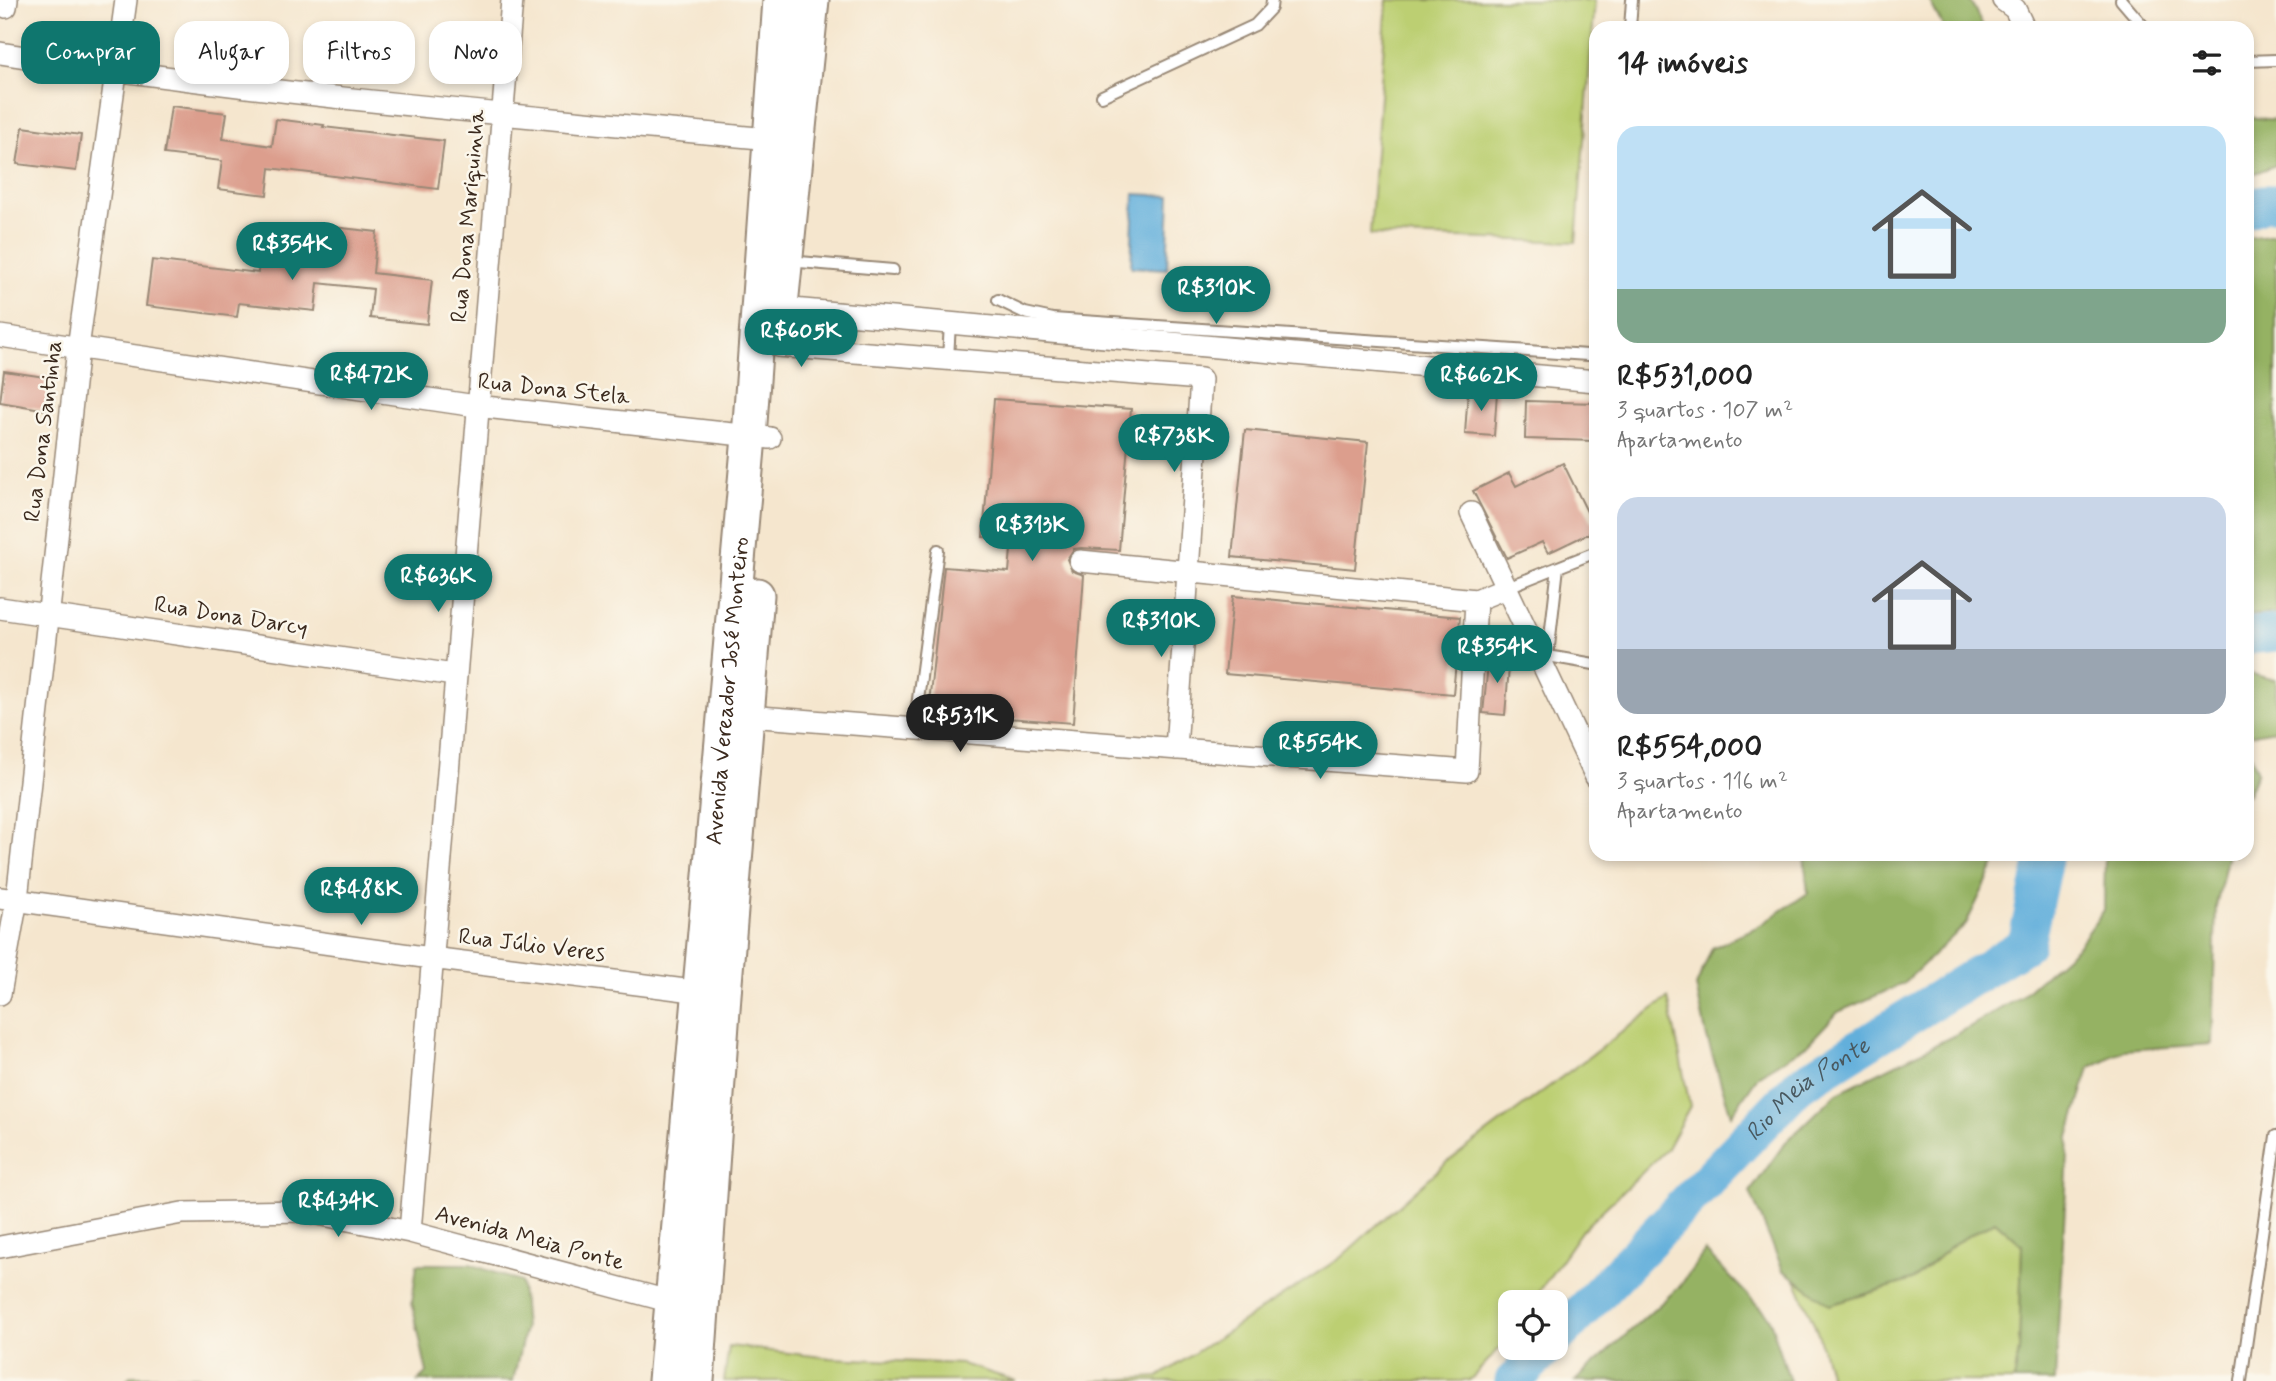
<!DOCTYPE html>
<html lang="pt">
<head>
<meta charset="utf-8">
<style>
  :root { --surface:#fff; --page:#f2f2f2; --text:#222; --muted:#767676; --accent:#0f766e }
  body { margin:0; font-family:Mynerve,sans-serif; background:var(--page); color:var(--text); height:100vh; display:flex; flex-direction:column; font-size:26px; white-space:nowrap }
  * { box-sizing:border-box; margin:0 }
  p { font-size:23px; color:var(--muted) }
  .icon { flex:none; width:38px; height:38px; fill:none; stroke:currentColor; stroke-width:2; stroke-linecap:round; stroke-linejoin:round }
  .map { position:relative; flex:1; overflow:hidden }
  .drawer { position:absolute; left:1589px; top:21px; width:665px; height:840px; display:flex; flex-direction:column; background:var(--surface); border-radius:21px; box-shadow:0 4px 10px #0003 }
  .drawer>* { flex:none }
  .guide { position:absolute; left:21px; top:21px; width:665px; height:63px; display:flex; gap:14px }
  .controls { position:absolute; left:1498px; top:1290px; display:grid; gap:14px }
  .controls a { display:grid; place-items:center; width:70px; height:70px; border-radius:14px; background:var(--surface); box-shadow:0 4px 10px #0003; font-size:35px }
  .price { position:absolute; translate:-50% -60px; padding:0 16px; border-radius:24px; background:var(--accent); color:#fff; font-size:23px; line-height:46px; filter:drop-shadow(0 2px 4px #0008) }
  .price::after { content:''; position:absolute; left:50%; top:42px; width:21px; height:16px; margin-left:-10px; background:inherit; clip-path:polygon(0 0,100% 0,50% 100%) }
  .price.selected { background:#222; color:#fff }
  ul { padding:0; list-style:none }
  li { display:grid; align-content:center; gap:14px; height:371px; padding:0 28px }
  li span { display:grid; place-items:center; height:217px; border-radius:21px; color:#555 }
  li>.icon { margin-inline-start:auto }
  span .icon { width:126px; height:126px; fill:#fffc; stroke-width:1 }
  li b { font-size:30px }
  h2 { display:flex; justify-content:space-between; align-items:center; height:84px; padding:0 28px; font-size:30px }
  .pill { padding:0 24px; border-radius:21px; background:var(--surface); box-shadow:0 4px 10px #0003; font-size:24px; line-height:63px }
  .pill.selected { background:var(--accent); color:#fff }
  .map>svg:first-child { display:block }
  .green { fill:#bccf72; stroke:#7c7c48; stroke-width:2 }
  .forest { fill:#95b264; stroke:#686e41; stroke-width:2 }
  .water { fill:#62afdb; stroke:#4e6c7c; stroke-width:2 }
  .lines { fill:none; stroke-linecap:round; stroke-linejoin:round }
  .river { stroke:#62afdb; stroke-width:37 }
  .building { fill:#dc9e8d }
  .lane-casing { stroke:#988876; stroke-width:14 }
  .street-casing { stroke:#988876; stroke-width:24 }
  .primary-casing { stroke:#988876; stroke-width:37 }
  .lane { stroke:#fff; stroke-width:10 }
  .street { stroke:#fff; stroke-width:21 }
  .primary { stroke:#fff; stroke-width:33 }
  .labels { text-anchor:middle; stroke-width:5; stroke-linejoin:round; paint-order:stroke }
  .street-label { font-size:23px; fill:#3b2a1e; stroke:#fbf7ec }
  .water-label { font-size:24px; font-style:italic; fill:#495960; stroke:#fbf7ec }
</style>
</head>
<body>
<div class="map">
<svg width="2276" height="1381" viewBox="0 0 2276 1381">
  <rect width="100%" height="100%" fill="#fbf7ec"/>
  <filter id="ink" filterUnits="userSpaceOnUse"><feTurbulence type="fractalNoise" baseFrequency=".0143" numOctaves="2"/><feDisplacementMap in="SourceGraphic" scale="14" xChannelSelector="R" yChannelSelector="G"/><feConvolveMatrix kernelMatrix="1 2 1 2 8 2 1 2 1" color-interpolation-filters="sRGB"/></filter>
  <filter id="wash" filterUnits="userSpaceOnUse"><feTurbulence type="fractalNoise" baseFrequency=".00686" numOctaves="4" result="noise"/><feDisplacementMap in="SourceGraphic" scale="28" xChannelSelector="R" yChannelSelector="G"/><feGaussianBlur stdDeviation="1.57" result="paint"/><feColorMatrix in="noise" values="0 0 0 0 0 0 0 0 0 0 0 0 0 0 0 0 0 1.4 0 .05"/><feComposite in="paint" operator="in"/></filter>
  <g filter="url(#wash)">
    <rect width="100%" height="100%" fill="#f5e6ce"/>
    <path class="green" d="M1387,0H1595L1576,242L1370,235Z
      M1668,998L1690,1106L1666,1150L1582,1230L1532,1302H1510V1337L1469,1381H1091L1158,1377L1340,1258L1446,1163Z
      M1995,1221L2022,1244L2019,1351L2014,1381H1831L1818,1333L1795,1279L1830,1305L1912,1280L1955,1243Z
      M729,1346L831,1358L962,1364L1016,1381H724Z"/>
    <path class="forest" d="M1929,0H1970L1984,28H1944Z
      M2247,117L2276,120V165L2247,176Z
      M2276,234V613L2247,616V238Z
      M2247,673L2276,680V730L2247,735Z
      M2247,743L2257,773L2247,796Z
      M1804,854H2000L1966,924L1903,984L1838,1012L1807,1045L1759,1075L1731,1115L1707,1038L1696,986L1712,948L1759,926L1808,893Z
      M2105,854H2228L2216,906L2212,1044L2124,1050L2089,1068L2069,1137L2055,1381H2014L2019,1351L2022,1245L1995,1221L1955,1243L1912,1280L1830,1305L1783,1270L1750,1192L1785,1143L1837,1093L1959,1033L2020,997L2079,945L2104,910Z
      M1705,1251L1769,1317L1790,1381H1575L1680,1286Z
      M417,1264H470L521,1282L525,1328L513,1381H418L427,1373L412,1302Z
      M130,1376H194L222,1381H126Z"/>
    <path class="water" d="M1134,194L1170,196L1167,269L1131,267Z"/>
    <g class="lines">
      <g class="river">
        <path d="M2247,210L2264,203H2276"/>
        <path d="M2247,636L2276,633"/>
        <path id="s1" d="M1556,1338L1799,1085L2026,944L2045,854"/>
        <path d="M1513,1381L1547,1348"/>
      </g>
    </g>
    <g id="blocks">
      <path class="building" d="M171,106L227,113L223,139L272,146L276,119L324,125L323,127L444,141L438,189L270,168L267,195L218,189L222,161L164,154Z
        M23,127L81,135L76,171L17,164Z
        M324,226L377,232L373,273L432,280L427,324L370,318L373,289L318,283L315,311L239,303L237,317L146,306L152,260L258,273L260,251L321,257Z
        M4,371L52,378L47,410L0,402Z
        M1468,390L1497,392L1494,436L1465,434Z
        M994,399L1131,409L1119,550L1081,548L1074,549L1067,559L1072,571L1084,575L1073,723L928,712L944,567L1009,572L1012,539L983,537Z
        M1526,401L1596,403V441L1525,439Z
        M1245,430L1368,442L1355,569L1232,557Z
        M1563,463L1596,530L1548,553L1542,542L1507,558L1473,491L1509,473L1516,486Z
        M1233,596L1460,617L1453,694L1225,674Z
        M1489,654L1510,656L1505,715L1483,713Z"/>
    </g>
  </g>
  <g filter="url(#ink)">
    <use href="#blocks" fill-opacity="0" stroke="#988876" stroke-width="2"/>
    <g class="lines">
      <defs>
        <path id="lane" d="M2121,0L2145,28
          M1630,28L1632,0
          M2247,61L2276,60
          M1102,96L1255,25L1271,8L1272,0
          M788,261L893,270
          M998,300L1025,313L1053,319L1588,355L1596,352
          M948,359L950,323
          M1508,587L1596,552
          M1548,656L1594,664
          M1547,664L1558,567
          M914,729L938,550
          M2241,1381L2276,1136"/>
        <path id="street" d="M2003,0L2015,9L2024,28
          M6,7L7,0
          M0,53C255,94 513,115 769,139
          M781,308L1596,381
          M0,336L476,406L770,438
          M778,346L1201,379L1176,749
          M1471,513L1596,777
          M1080,561L1476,600L1508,587
          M0,608L454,675
          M748,716L1467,771L1476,600
          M0,898L431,958L709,993
          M0,994L17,899L78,348L126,0
          M410,1232L512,0
          M0,1247L182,1213L303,1211L410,1232L672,1302"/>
        <g id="primary">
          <path d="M779,325L812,0"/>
          <path id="s2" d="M665,1381L749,437L780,0"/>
          <path d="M697,1381L724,995L757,595"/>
        </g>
      </defs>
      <use href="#lane" class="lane-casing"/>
      <use href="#street" class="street-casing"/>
      <use href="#primary" class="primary-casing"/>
      <use href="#lane" class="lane"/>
      <use href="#street" class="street"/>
      <use href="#primary" class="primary"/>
    </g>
  </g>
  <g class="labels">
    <g class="street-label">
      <text transform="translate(467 216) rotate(-85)" y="8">Rua Dona Mariquinha</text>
      <text transform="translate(554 388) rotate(6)" y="8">Rua Dona Stela</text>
      <text transform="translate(42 431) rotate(-83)" y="8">Rua Dona Santinha</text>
      <text transform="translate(231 615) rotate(9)" y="8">Rua Dona Darcy</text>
      <text dy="8" stroke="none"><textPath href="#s2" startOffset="693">Avenida Vereador José Monteiro</textPath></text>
      <text transform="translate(532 944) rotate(7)" y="8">Rua Júlio Veres</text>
      <text transform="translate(530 1237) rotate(15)" y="8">Avenida Meia Ponte</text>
    </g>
    <g class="water-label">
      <text dy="8" stroke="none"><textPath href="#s1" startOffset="355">Rio Meia Ponte</textPath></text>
    </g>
  </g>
</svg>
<div class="controls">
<a><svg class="icon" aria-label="locate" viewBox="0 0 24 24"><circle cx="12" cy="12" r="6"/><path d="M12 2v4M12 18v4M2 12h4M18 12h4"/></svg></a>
</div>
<b class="price" style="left:292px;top:282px">R$354K</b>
<b class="price" style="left:1216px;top:326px">R$310K</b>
<b class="price" style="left:801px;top:369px">R$605K</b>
<b class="price" style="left:371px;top:412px">R$472K</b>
<b class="price" style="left:1481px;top:413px">R$662K</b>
<b class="price" style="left:1174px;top:474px">R$738K</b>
<b class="price" style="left:1032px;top:563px">R$313K</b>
<b class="price" style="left:438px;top:614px">R$636K</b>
<b class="price" style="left:1161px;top:659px">R$310K</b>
<b class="price" style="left:1497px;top:685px">R$354K</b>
<b class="price selected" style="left:960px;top:754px">R$531K</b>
<b class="price" style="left:1320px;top:781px">R$554K</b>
<b class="price" style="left:361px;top:927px">R$488K</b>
<b class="price" style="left:338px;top:1239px">R$434K</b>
<div class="guide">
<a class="pill selected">Comprar</a>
<a class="pill">Alugar</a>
<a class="pill">Filtros</a>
<a class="pill">Novo</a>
</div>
<section class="drawer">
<h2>14 imóveis<svg class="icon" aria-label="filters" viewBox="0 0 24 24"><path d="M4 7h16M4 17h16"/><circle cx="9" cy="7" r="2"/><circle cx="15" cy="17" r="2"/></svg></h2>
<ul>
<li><span style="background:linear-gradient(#bfe0f5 75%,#7fa58c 0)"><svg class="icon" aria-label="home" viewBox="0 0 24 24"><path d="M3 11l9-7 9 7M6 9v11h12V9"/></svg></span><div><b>R$531,000</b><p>3 quartos · 107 m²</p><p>Apartamento</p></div></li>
<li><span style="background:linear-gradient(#c9d6e8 70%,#9aa5b1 0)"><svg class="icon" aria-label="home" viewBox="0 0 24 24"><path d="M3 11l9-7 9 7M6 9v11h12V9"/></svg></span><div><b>R$554,000</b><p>3 quartos · 116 m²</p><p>Apartamento</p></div></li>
</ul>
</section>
</div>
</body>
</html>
